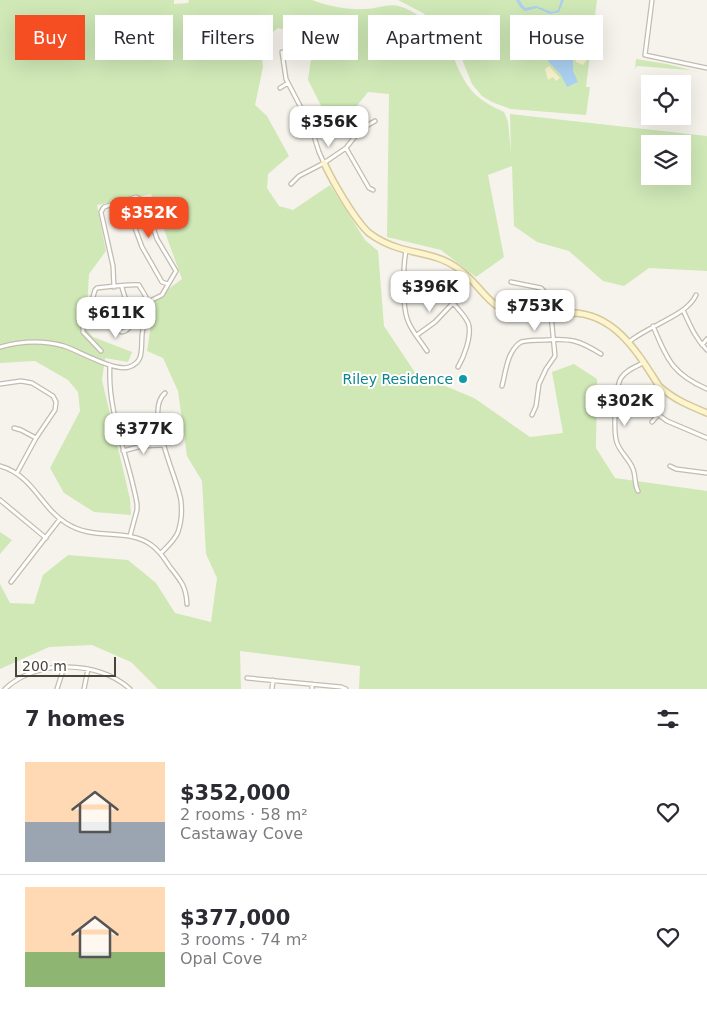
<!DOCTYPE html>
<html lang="en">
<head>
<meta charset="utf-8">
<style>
  :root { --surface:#fff; --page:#f2f2f3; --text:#2b2b33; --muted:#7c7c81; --line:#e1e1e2; --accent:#f64e23 }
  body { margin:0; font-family:"DejaVu Sans",sans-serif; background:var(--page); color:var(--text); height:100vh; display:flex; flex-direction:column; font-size:19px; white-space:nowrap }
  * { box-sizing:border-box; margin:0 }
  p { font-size:16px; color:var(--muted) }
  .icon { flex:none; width:28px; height:28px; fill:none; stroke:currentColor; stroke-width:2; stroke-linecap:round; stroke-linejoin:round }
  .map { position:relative; height:689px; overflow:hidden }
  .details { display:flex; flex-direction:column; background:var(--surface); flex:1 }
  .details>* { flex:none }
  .hud { position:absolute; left:15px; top:15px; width:678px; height:45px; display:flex; gap:10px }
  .controls { position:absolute; left:641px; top:75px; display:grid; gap:10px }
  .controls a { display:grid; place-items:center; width:50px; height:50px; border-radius:0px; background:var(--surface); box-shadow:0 5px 20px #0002; font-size:25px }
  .scale { position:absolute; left:15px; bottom:12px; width:101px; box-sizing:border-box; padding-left:5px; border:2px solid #4a4539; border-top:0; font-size:14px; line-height:18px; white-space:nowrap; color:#4a4539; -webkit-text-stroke:4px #fff; paint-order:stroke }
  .price { position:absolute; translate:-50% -42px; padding:0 11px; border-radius:10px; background:#fff; color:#222; font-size:16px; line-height:32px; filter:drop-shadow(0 1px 2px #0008) }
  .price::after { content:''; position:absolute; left:50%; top:30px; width:15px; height:11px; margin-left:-8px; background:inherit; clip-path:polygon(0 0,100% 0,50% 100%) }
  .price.active { background:var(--accent); color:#fff }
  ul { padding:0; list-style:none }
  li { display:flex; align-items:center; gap:15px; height:125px; padding:0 25px }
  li+li { border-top:1px solid var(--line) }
  li span { display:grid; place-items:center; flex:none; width:140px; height:100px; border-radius:0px; color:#555 }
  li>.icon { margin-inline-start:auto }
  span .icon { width:60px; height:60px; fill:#fffc; stroke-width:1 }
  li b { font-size:21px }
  h2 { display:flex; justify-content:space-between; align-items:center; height:60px; padding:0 25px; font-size:21px }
  .chip { padding:0 18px; border-radius:0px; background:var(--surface); box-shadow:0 5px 20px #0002; font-size:18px; line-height:45px }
  .chip.active { background:var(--accent); color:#fff }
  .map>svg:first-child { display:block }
  .green { fill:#cfe8b6; fill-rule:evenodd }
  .sand { fill:#f8f1ca }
  .water { fill:#abd0f0 }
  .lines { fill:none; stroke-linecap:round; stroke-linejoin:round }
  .street-casing { stroke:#c1bcae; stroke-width:5.5 }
  .secondary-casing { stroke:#d4c99c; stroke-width:8 }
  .street { stroke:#fff; stroke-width:3 }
  .secondary { stroke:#fef5ce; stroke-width:5 }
  .culture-dot { fill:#0f9aa8; stroke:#fff; stroke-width:2 }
  .labels { text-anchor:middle; stroke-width:4; stroke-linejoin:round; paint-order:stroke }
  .culture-label { font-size:14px; fill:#0d838f; stroke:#fff; text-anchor:end }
</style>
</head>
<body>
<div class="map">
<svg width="707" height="689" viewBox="0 0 707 689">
  <rect width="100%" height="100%" fill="#f6f3ec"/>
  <path class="green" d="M0,0H174V4L188,3L189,0H312C328,6 347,10 364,9C383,9 389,0 409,10C423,17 444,32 451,47C454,53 454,60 457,66C469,92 478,100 504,112L508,122L511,152L510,114L707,136V271L649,268L624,286L603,281L569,251L537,242L514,226L512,166L488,175L504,257L476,277L441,250L387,237L389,94L368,92L335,133L308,80L312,52L299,34L278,28L260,42L263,67L255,105L267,116L289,156L268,174L267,188L279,206L293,210L330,185L365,240L378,251L384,326L416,374L474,398L530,437L563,433L552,372L574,364L597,379L596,448L615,478L707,491V689H359L360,666L240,651L241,689H158L131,662L92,645L49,647L0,669V584L10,603L34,604L43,575L68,555L128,560L156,583L175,613L211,622L217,578L206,554L202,481L187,456L178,391L163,358L147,351L155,299L182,279L151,194L97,205L106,251L89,274L86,329L93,337L132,352L128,362L105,358L102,380L130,499L131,515L94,512L64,493L50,468L80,411L78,392L68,380L35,361L0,363ZM650,144H682V176H650Z
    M398,0H597L586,87H590L586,115L511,109L492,102L482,96L472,84L457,47L447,33L423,13Z
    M636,59L667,64L707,74L690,70L637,66L635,69Z
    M0,532L12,540L0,554Z"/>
  <path class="sand" d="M567,41L576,43L586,52V61L583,65L576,62L574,48L570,46H563L562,42Z
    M549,66L560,78L556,81L553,77L548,80L545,69Z"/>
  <path class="water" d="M516,0H519L525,8L536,6L552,12L558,10L561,0H564L559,12L550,14L537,8L525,11L520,7Z
    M566,50H573V71L578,82L567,87L561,75L547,60L555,53Z"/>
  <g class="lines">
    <defs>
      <path id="street" d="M652,0L645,55L707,68
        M282,52L286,79L311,127L319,152L324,163
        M280,88L288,83
        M299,130L310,124
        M346,148L369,188L373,190
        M291,184L299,176L324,163L346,148L361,129L375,121
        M125,201L142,247L162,282L168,284
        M406,251C403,266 402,307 408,321C412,332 421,341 427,351
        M405,280C433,279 442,289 459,310C463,315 468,320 469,326C471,338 464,357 458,367
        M511,282L541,288L546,293L551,315L555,356L546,369L539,384L536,406L532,415
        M114,287L113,266L101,212L104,207L136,197L144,201L157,239L176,271L162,295L148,302
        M683,310C690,325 695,338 707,350
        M90,316L83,323V332L101,351
        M653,326C667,359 672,374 707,389
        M417,335L435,322L453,303
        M629,342C647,326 687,316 696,295
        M702,345L707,339
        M0,347C21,341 43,340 64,346C79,351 115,372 129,367C144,362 141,350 142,336C142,325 151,313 148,302C147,297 142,291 139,285C135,284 104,287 97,288L95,290L89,311L90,316L93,318L122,332C141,328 124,299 122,287
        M110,365C107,414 129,457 137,504V510L130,536
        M0,384L21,381L32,383L53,396L56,402L55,410L36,438L17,473
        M502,386C506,371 507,351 521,342C529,340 537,340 545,340C570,338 579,340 601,354
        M641,402L667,421L707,438
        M652,422L658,415
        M14,428L21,430L36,438
        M123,451L142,446L163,445
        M0,466C34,476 40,507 66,523C93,541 126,528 150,544C159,550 164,558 170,567C181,581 186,586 187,604
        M670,466L676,469L707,473
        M638,491C634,484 636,476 633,469C630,460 620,452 617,443C613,432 615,388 621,378C626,370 635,367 643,363
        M0,500L46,538
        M161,553C167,547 175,540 178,532C181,523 182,510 181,501C178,478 143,411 165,393
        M11,582L60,519
        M247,678L341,687L346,689
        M5,689C36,659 99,660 130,689
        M57,689L64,667
        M84,689L88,669
        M272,689L273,680
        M312,689V684"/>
      <path id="secondary" d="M324,163C333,182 354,219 369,233C377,239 389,245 399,248C419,254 439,255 456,267C481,283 484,306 517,315C534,319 553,314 570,313C614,312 638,353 659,386C673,399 690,406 707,413"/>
    </defs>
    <use href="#street" class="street-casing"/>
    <use href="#secondary" class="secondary-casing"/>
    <use href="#street" class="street"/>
    <use href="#secondary" class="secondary"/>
  </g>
  <circle class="culture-dot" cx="463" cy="379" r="5"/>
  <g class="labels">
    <g class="culture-label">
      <text x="453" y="384">Riley Residence</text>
    </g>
  </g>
</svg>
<div class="controls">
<a><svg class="icon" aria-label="locate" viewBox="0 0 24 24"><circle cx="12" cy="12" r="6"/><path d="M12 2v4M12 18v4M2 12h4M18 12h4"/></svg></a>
<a><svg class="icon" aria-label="layers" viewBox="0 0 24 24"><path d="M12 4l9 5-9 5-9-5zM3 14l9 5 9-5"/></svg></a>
</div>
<div class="scale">200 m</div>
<b class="price" style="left:329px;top:148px">$356K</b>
<b class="price active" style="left:149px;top:239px">$352K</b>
<b class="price" style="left:430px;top:313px">$396K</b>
<b class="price" style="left:535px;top:332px">$753K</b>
<b class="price" style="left:116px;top:339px">$611K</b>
<b class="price" style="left:625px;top:427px">$302K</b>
<b class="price" style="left:144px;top:455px">$377K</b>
<div class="hud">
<a class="chip active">Buy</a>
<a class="chip">Rent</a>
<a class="chip">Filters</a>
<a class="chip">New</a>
<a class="chip">Apartment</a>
<a class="chip">House</a>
</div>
</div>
<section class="details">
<h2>7 homes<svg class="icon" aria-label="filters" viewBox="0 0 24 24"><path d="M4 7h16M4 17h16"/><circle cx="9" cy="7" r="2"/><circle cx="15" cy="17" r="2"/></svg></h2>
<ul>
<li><span style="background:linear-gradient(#ffd9b3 60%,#9aa5b1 0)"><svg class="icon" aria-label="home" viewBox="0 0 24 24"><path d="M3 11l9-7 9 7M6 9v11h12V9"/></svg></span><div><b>$352,000</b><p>2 rooms · 58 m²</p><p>Castaway Cove</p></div><svg class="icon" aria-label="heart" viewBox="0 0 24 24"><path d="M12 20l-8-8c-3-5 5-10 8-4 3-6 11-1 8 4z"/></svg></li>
<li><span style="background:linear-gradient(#ffd9b3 65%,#8fb573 0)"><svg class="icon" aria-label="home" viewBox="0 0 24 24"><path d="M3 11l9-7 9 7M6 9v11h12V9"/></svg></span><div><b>$377,000</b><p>3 rooms · 74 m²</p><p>Opal Cove</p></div><svg class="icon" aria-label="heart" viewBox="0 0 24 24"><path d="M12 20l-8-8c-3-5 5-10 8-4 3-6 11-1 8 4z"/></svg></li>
</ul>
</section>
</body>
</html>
